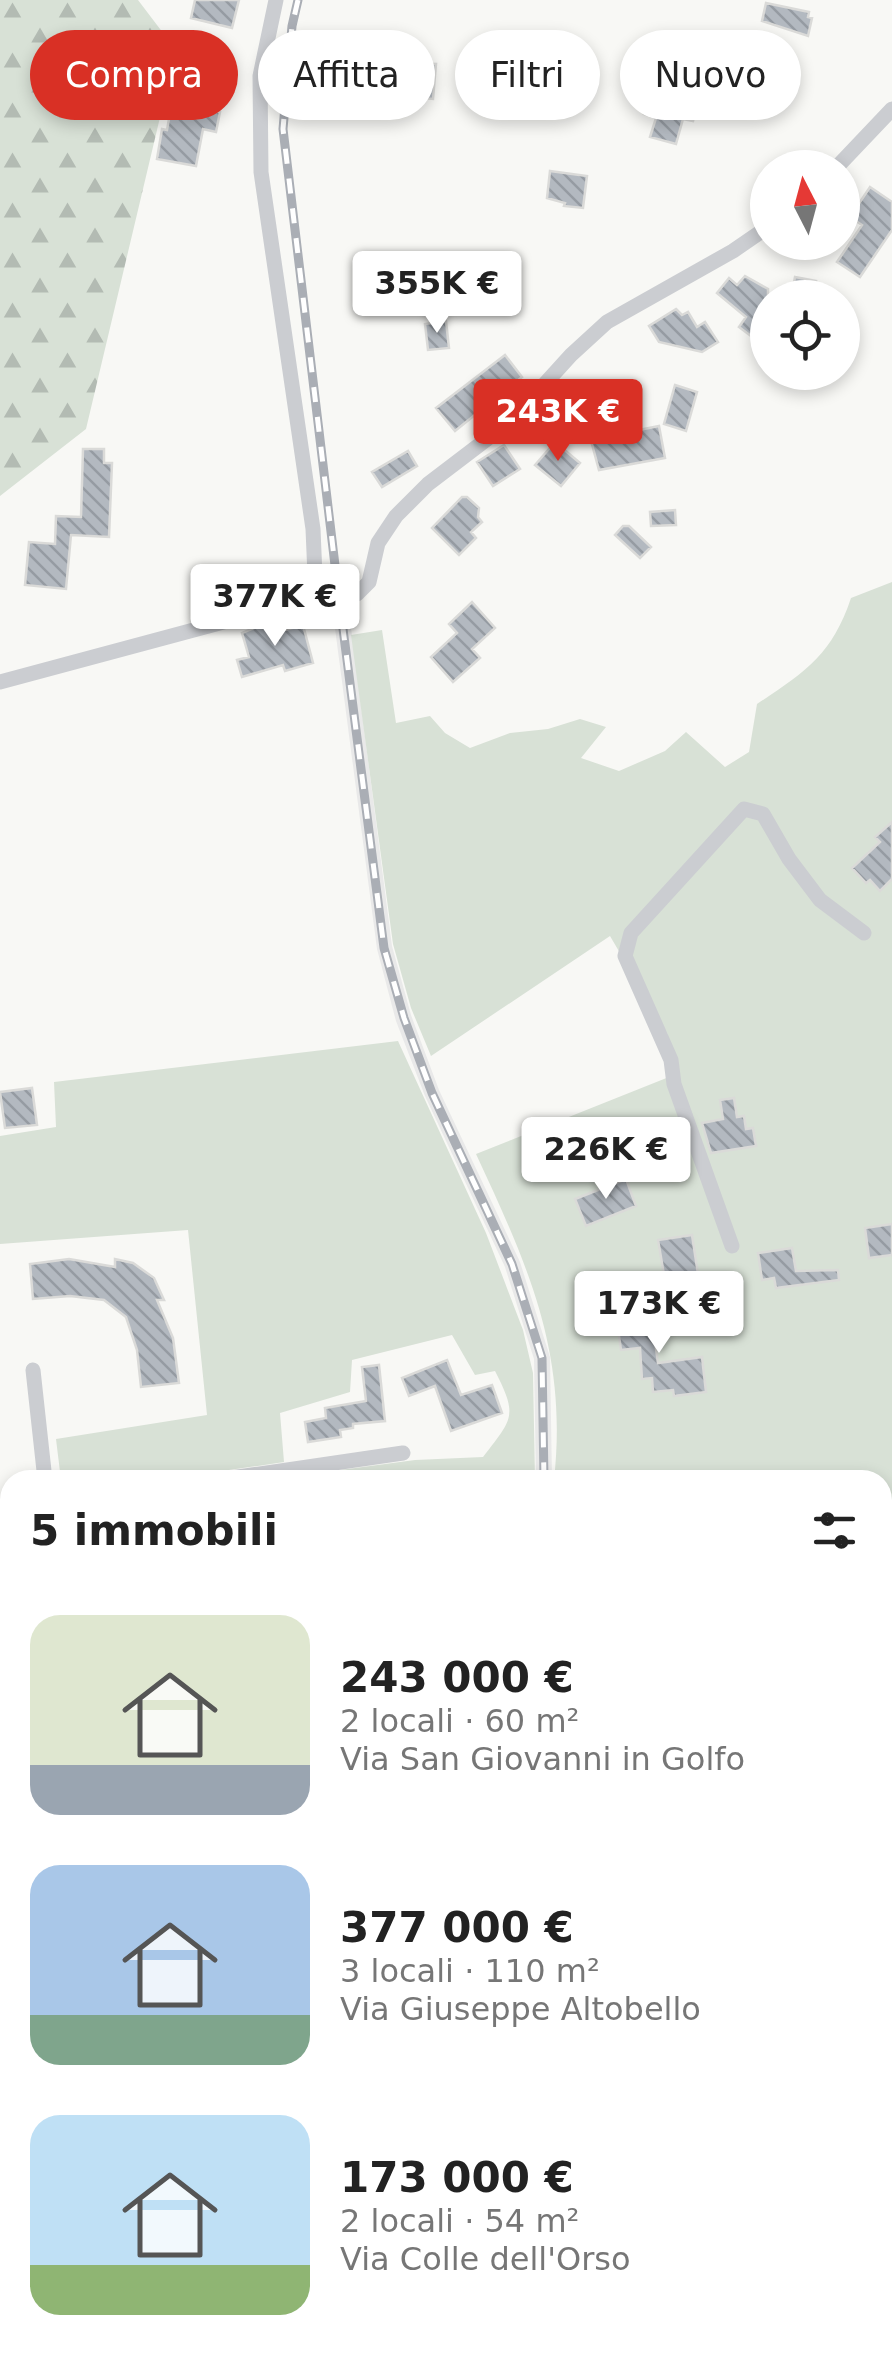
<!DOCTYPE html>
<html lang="it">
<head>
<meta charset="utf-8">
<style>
  :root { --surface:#fff; --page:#f2f2f2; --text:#222; --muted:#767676; --accent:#d93025 }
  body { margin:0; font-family:"DejaVu Sans",sans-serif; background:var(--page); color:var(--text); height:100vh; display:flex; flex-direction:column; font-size:38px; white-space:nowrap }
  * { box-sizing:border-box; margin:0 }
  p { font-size:32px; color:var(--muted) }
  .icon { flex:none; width:55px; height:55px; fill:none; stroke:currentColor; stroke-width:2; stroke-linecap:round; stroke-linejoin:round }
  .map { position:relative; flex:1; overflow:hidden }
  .panel { position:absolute; left:0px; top:1470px; width:892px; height:890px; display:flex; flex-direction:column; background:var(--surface); border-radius:30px 30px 0 0; box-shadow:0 5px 15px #0003 }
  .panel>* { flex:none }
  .banner { position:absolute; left:30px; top:30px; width:832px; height:90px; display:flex; gap:20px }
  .needle { width:65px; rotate:354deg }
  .controls { position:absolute; left:750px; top:150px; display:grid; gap:20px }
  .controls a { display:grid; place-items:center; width:110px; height:110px; border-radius:50%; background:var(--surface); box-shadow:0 5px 15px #0003; font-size:50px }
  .price { position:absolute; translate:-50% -85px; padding:0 22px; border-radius:10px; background:#fff; color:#222; font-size:32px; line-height:65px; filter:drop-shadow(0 2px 5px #0008) }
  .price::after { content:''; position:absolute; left:50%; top:60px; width:30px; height:22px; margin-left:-15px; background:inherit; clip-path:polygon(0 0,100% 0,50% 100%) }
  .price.selected { background:var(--accent); color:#fff }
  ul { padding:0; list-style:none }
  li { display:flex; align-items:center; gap:30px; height:250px; padding:0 30px }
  li span { display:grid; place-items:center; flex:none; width:280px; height:200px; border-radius:30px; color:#555 }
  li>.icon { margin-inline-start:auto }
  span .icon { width:120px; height:120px; fill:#fffc; stroke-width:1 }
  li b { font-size:42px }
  h2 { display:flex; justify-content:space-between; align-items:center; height:120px; padding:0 30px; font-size:42px }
  .chip { padding:0 35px; border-radius:45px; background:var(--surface); box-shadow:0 5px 15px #0003; font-size:35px; line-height:90px }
  .chip.selected { background:var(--accent); color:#fff }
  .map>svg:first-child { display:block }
  .built { fill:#e9e9e9 }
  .green { fill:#d8e1d6 }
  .forest { fill:url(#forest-firs) }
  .garden { fill:url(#garden-furrows) }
  .building { fill:url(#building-back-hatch); stroke:#dadad8; stroke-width:2.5 }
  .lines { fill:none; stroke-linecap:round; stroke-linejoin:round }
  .primary-casing { stroke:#bbbec2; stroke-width:30 }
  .path { stroke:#c2c3c6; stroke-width:4; stroke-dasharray:5 5; stroke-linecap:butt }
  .service { stroke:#cbcdd1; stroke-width:8 }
  .minor { stroke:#cbcdd1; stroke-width:15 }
  .primary { stroke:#fff; stroke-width:25 }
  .rail-casing { stroke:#aaaeb5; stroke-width:9 }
  .rail { stroke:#fff; stroke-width:5; stroke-dasharray:15; stroke-linecap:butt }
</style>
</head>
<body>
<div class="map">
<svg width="892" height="2360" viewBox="0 0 892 2360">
  <defs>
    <pattern id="forest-firs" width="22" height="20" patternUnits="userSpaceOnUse" patternTransform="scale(2.5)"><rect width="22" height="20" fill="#d8e1d6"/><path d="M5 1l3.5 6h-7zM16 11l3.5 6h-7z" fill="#b3bbb3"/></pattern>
    <pattern id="garden-furrows" width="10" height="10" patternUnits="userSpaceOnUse" patternTransform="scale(2.5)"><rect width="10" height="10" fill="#d8e1d6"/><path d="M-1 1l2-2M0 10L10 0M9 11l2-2" fill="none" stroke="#b3bbb3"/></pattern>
    <pattern id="building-back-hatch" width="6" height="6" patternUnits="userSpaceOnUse" patternTransform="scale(2.5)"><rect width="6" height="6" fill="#b3b9c0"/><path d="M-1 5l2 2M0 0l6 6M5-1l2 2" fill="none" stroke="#959ba2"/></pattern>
  </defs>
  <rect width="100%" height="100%" fill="#f8f8f5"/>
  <path class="built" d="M349,612L392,946L411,1015L439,1090L520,1262L550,1357L552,1480H536L534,1359L505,1267L425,1096L396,1021L377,949L333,613Z"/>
  <path class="green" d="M892,582V1804L883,1807L882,1480H554C568,1352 528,1266 476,1154L679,1073L667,1033L610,936L431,1056L411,1008L393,944L351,635L382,630L396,723L430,716L445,733L470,748L510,733L548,729L580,719L606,727L581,758L619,771L665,751L686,732L725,767L749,752L757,704C805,672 832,655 851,598Z
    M398,1041L486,1233L523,1330L533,1373L535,1480H266L415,1460L483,1457C513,1418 518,1416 495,1371L475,1375L452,1335L352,1360L350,1392L280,1413L284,1462L161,1480H61L56,1439L207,1415L188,1230L0,1244V1136L56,1127L54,1082Z
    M0,1793H10V2114L0,2125Z
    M10,2213V2350H111L108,2360H0V2216Z
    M504,2350H541V2360H468V2355Z
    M684,2350H728L725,2360H667Z"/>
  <path class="forest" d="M0,0H138L176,50L86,429L0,496Z
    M10,2165V2213L2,2216L0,2174Z"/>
  <path class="garden" d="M179,2350H343L342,2360H175Z"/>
  <path class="building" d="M195,0H239L232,28L191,18Z
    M766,3L809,12L808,17L812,18L808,36L762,21Z
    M399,49L416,51L415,63L436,64L433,99L412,97V89L389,87L392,59L398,60Z
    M179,66L194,67L192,106L220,112L216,132L203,129L196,166L157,159L162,129L167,130L172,102L178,103Z
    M661,86L700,96L693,121L683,119L676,144L650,137L656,118L644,114L648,98L657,100Z
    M550,171L587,176L583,208L564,206L565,203L547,198Z
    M870,187L892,202V230L860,277L837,262L862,225L850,217Z
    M745,276L768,289V315L751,336L739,327L746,317L717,293L729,278L737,285Z
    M795,277L816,281L812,298H791Z
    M676,309L682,315L688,312L697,327L705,322L718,342L702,352L659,342L649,326Z
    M446,321L449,348L428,350L425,324Z
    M505,355L522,377L455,431L436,408Z
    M675,385L697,392L686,431L664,424Z
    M614,421L608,429L632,425L634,431L659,426L665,458L599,470L587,426Z
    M555,442L580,463L561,486L535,465Z
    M504,445L520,469L493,486L477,462Z
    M83,449H104V463H112L109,537L71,535L66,589L25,585L29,542L55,544L56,516L81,517Z
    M408,451L417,466L382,487L372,472Z
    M462,497H467L479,508L478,517L482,522L471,532L476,538L459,555L432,528Z
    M675,510L676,525L651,526L650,512Z
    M623,526H629L651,547L640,558L615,535Z
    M472,602L495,628L472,649L480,658L453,682L431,657L457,633L449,624Z
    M271,621L274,633L303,625L313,663L285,671L283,665L242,677L237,660L249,657L242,633Z
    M892,822V879L880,891L870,880L866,883L852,868L880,842L875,837Z
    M32,1088L37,1125L5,1128L0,1092Z
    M734,1098L737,1117L744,1116L746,1129L753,1128L756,1146L711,1153L702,1123L723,1119L720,1100Z
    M604,1124L615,1150L571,1168L560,1142Z
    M626,1179L636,1206L586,1226L575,1199Z
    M892,1224V1255L869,1258L865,1228Z
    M692,1235L700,1287L667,1292L658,1240Z
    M792,1248L796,1271L838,1270L839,1280L776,1288L774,1278L762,1280L758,1253Z
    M69,1259L115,1267V1259L133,1263L154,1278L164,1300H157L173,1338L179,1383L141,1387L137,1350L126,1317L104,1300L70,1296L33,1299L30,1264Z
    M650,1306L658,1363L702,1357L706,1392L674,1396L673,1390L653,1392L652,1378L642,1379L640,1348L621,1350L616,1315L625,1313L624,1310Z
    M447,1360L461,1395L492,1385L502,1413L451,1431L435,1386L409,1396L402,1378Z
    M379,1365L385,1421L353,1424V1428L340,1430L341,1437L308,1442L305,1422L326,1418L325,1408L366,1401L362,1367Z"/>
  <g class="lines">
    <defs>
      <path id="primary" d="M882,2103L892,2091
        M740,2360L743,2350"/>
    </defs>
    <use href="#primary" class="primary-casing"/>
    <path class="path" d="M679,2360L697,2352L707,2356L708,2360"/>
    <path class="service" d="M882,2116H892
      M347,2360C374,2355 426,2360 445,2350"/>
    <path class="minor" d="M276,0L260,76L261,172L313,529L315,576L305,600
      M836,168L892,109
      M0,682L305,600L357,594L369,582L378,543L396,516L428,484L512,420L571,355L607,322L733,251L768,227
      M732,1246L674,1084L671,1060L625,956L631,933L744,809L763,814L789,859L820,900L864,933
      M33,1370L45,1480
      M218,1480L403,1453
      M0,1514H10
      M882,1823L892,1820
      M0,1972L10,1954
      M0,2145L10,2135
      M882,2299L892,2303
      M547,2350V2360
      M166,2360L168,2350
      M758,2360L765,2350"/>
    <use href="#primary" class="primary"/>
    <defs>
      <path id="rail" d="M298,0L292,26L283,129L337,582L384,948L404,1018L432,1093L512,1264L542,1358L544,1480
        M137,2360L138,2350"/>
    </defs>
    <use href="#rail" class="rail-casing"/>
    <use href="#rail" class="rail"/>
  </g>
</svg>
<div class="controls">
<a><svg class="needle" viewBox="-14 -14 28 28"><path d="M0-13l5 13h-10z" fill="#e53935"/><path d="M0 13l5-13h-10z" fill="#767676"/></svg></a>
<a><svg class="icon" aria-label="locate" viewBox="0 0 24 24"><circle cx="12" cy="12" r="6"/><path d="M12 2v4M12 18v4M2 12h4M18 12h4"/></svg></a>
</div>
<b class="price" style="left:437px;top:336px">355K €</b>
<b class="price selected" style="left:558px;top:464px">243K €</b>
<b class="price" style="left:275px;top:649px">377K €</b>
<b class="price" style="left:606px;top:1202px">226K €</b>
<b class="price" style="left:659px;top:1356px">173K €</b>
<div class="banner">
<a class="chip selected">Compra</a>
<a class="chip">Affitta</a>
<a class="chip">Filtri</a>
<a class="chip">Nuovo</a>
</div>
<section class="panel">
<h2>5 immobili<svg class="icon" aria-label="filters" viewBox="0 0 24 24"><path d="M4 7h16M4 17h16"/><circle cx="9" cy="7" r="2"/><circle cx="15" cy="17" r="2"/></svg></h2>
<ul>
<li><span style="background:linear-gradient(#dfe7d0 75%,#9aa5b1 0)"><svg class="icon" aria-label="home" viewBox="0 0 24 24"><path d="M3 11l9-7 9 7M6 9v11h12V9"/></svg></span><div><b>243 000 €</b><p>2 locali · 60 m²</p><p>Via San Giovanni in Golfo</p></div></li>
<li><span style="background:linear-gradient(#a9c7e8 75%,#7fa58c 0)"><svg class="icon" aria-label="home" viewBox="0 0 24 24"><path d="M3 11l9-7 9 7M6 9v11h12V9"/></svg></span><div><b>377 000 €</b><p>3 locali · 110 m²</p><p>Via Giuseppe Altobello</p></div></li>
<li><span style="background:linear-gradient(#bfe0f5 75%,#8fb573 0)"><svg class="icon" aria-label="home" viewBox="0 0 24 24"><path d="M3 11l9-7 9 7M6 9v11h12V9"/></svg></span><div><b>173 000 €</b><p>2 locali · 54 m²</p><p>Via Colle dell'Orso</p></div></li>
</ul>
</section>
</div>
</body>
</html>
